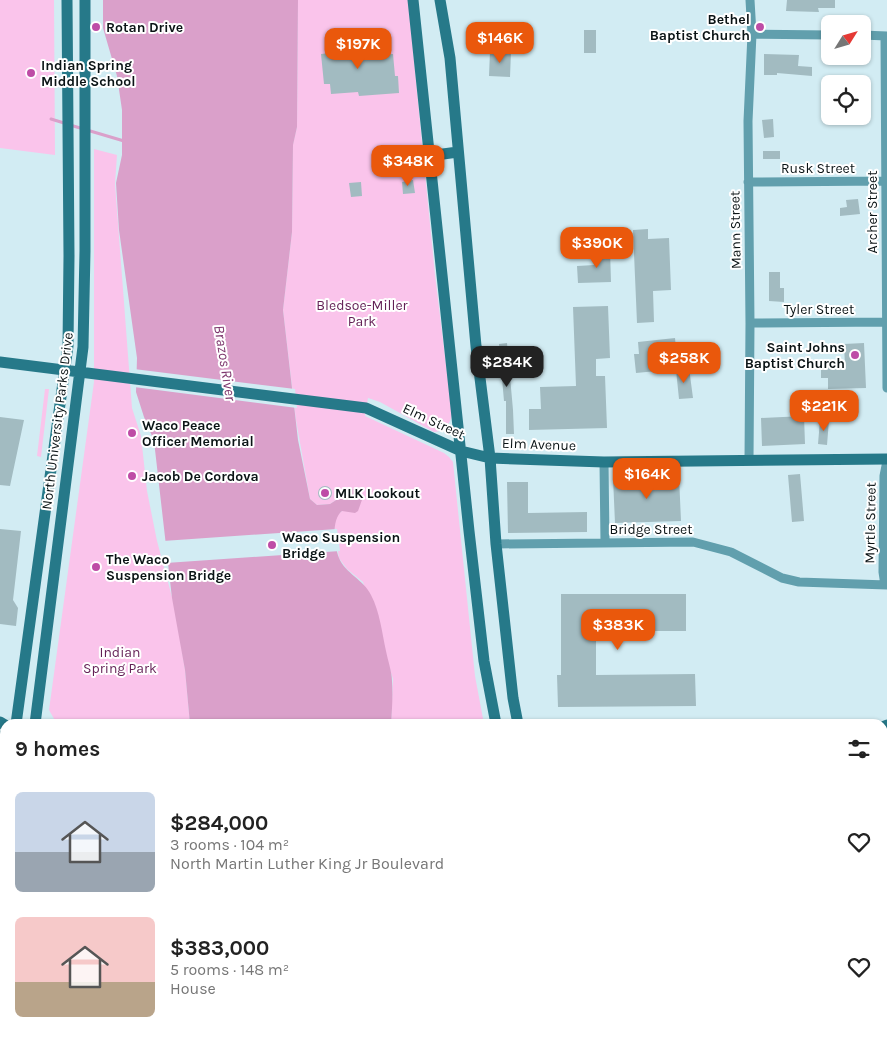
<!DOCTYPE html>
<html lang="en">
<head>
<meta charset="utf-8">
<style>
  :root { --surface:#fff; --page:#f2f2f2; --text:#222; --muted:#767676; --accent:#ea580c }
  body { margin:0; font-family:Karla,sans-serif; background:var(--page); color:var(--text); height:100vh; display:flex; flex-direction:column; font-size:19px; white-space:nowrap }
  * { box-sizing:border-box; margin:0 }
  p { font-size:16px; color:var(--muted) }
  .icon { flex:none; width:28px; height:28px; fill:none; stroke:currentColor; stroke-width:2; stroke-linecap:round; stroke-linejoin:round }
  .map { position:relative; flex:1; overflow:hidden }
  .sheet { position:absolute; left:0px; top:719px; width:888px; height:321px; display:flex; flex-direction:column; background:var(--surface); border-radius:15px 15px 0 0; box-shadow:0 1px 4px #0004 }
  .sheet>* { flex:none }
  .needle { width:32px; rotate:53deg }
  .controls { position:absolute; left:821px; top:15px; display:grid; gap:10px }
  .controls a { display:grid; place-items:center; width:50px; height:50px; border-radius:8px; background:var(--surface); box-shadow:0 1px 4px #0004; font-size:25px }
  .price { position:absolute; translate:-50% -42px; padding:0 11px; border-radius:10px; background:var(--accent); color:#fff; font-size:16px; line-height:32px; filter:drop-shadow(0 1px 2px #0008) }
  .price::after { content:''; position:absolute; left:50%; top:30px; width:15px; height:11px; margin-left:-8px; background:inherit; clip-path:polygon(0 0,100% 0,50% 100%) }
  .price.active { background:#222; color:#fff }
  ul { padding:0; list-style:none }
  li { display:flex; align-items:center; gap:15px; height:125px; padding:0 15px }
  li span { display:grid; place-items:center; flex:none; width:140px; height:100px; border-radius:8px; color:#555 }
  li>.icon { margin-inline-start:auto }
  span .icon { width:60px; height:60px; fill:#fffc; stroke-width:1 }
  li b { font-size:21px }
  h2 { display:flex; justify-content:space-between; align-items:center; height:60px; padding:0 15px; font-size:21px }
  .map>svg:first-child { display:block }
  .green { fill:#fac4eb }
  .water { fill:#daa0ca }
  .pier { fill:#d2ecf3 }
  .lines { fill:none; stroke-linecap:round; stroke-linejoin:round }
  .stream { stroke:#daa0ca; stroke-width:3 }
  .building { fill:#a2bbc1 }
  .street { stroke:#619fad; stroke-width:9 }
  .secondary { stroke:#267989; stroke-width:11 }
  .poi-dot { fill:#be4ca6; stroke:#fff; stroke-width:2 }
  .labels { text-anchor:middle; stroke-width:4; stroke-linejoin:round; paint-order:stroke }
  .poi-label { font-size:14px; font-weight:bold; fill:#0a1315; stroke:#fff; text-anchor:start }
  .street-label { font-size:14px; fill:#0a1315; stroke:#fff }
  .park-label { font-size:14px; fill:#631f55; stroke:#fff }
  .water-label { font-size:15px; font-style:italic; fill:#7e386e; stroke:#fff }
</style>
</head>
<body>
<div class="map">
<svg width="887" height="1039" viewBox="0 0 887 1039">
  <rect width="100%" height="100%" fill="#d2ecf3"/>
  <path class="green" d="M0,0H54L55,155L0,148Z
    M298,0H408L435,275L452,414C450,425 445,431 434,432L380,402L368,398L365,416L444,453L449,457L453,462L475,676L484,724H391L393,679L363,582L347,569L339,558L334,523L337,515L342,511L353,489L330,504L317,505L310,499L296,420L283,310L292,232L293,144L297,127Z
    M94,149L117,155L115,184L132,408L141,436L147,491L157,541L176,612L185,670L190,724H57L49,710L94,382Z
    M45,389H49L41,457L37,456Z
    M424,1035H602L604,1039H424Z"/>
  <path class="water" d="M103,0H298L297,127L293,145L292,232L283,310L298,440L310,499L317,505L330,504L353,489L358,491L363,497L358,511L355,513L342,511C331,520 334,545 339,558C345,573 364,580 371,595C380,612 382,633 386,651C388,661 392,672 392,681C393,695 392,710 391,724H190L185,670L172,598L154,441L144,417L136,392L137,358L119,230L116,183L122,155V110L117,76L103,28Z
    M230,1035H424V1039H231Z"/>
  <path class="pier" d="M134,369L295,389L297,408L134,387Z
    M337,529L340,551L166,563L163,541Z"/>
  <g class="lines">
    <path class="stream" d="M51,119L64,123
      M70,125L124,141"/>
  </g>
  <path class="building" d="M787,0H835V8H818L819,12L786,11Z
    M584,30H596V53H584Z
    M360,35L361,56L393,54L395,76H398L399,93L359,96L358,92L331,94L330,84H324L321,54L330,53V41L349,40V36Z
    M490,51L511,52L510,77L489,76Z
    M764,54L799,55L798,66L812,67V76L777,73V75H764Z
    M773,119L774,137L764,138L762,120Z
    M763,151H780V159H763Z
    M413,180L415,193L403,194L402,182Z
    M361,182L362,196L351,197L349,183Z
    M858,199L860,214L840,216V208L847,207L846,200Z
    M648,229V239L669,238L671,290L653,291L654,322L637,323L633,230Z
    M610,249L611,282L578,283L577,266L594,265L593,250Z
    M769,272H780V288H784V302L769,301Z
    M608,306L610,358L596,359V376H605L607,428L529,430V409H541L540,387L576,386L573,307Z
    M675,338L678,369L636,373L634,354H639L638,342Z
    M507,343L513,410L514,434H506V401H504L499,344Z
    M864,343L866,388L828,389V378H821V367L845,366L844,344Z
    M689,368L693,398L679,399L676,370Z
    M804,416L805,444L762,446L761,418Z
    M0,417L24,420L10,486L0,485Z
    M820,420H829L827,445L818,444Z
    M800,474L804,521L792,522L788,475Z
    M679,476L681,521L615,523L613,478Z
    M507,482H528V513L587,512V532L508,533Z
    M318 493a7 7 0 1 1 14 0a7 7 0 1 1-14 0Z
    M0,529L21,531L13,600L18,608L16,626L0,624Z
    M561,594H686V631H596V675L695,674L696,706L558,707L557,675H561Z"/>
  <g class="lines">
    <path class="street" d="M752,34L830,35
      M862,35L887,36
      M885,36L887,388
      M748,182L887,181
      M750,323L887,322
      M749,460L750,323L748,121L752,34L750,0
      M604,462L605,542
      M496,544L693,542L731,552L782,578L799,582L887,585
      M885,585L883,572L884,476L887,461
      M0,911L5,912"/>
    <path class="secondary" d="M413,0L469,531L484,661L496,724
      M440,0L450,58L476,346L490,458L496,544L513,698L518,724
      M428,156L458,152
      M0,362L366,408L461,451L490,458L604,462L887,459
      M0,722L5,725
      M16,724L68,346L69,256L67,0
      M35,724L83,347L85,251V0
      M882,727L887,725
      M0,737L5,735
      M0,827L5,794
      M0,1000L5,960
      M613,1035L615,1039
      M638,1035L640,1039"/>
  </g>
  <g class="poi-dot">
    <circle cx="96" cy="27" r="5"/>
    <circle cx="760" cy="27" r="5"/>
    <circle cx="31" cy="73" r="5"/>
    <circle cx="855" cy="355" r="5"/>
    <circle cx="132" cy="433" r="5"/>
    <circle cx="132" cy="476" r="5"/>
    <circle cx="325" cy="493" r="5"/>
    <circle cx="272" cy="545" r="5"/>
    <circle cx="96" cy="567" r="5"/>
  </g>
  <g class="labels">
    <g class="poi-label">
      <text x="750" y="24" text-anchor="end">Bethel<tspan x="750" dy="16">Baptist Church</tspan></text>
      <text x="106" y="32">Rotan Drive</text>
      <text x="41" y="70">Indian Spring<tspan x="41" dy="16">Middle School</tspan></text>
      <text x="845" y="352" text-anchor="end">Saint Johns<tspan x="845" dy="16">Baptist Church</tspan></text>
      <text x="142" y="430">Waco Peace<tspan x="142" dy="16">Officer Memorial</tspan></text>
      <text x="142" y="481">Jacob De Cordova</text>
      <text x="335" y="498">MLK Lookout</text>
      <text x="282" y="542">Waco Suspension<tspan x="282" dy="16">Bridge</tspan></text>
      <text x="106" y="564">The Waco<tspan x="106" dy="16">Suspension Bridge</tspan></text>
    </g>
    <g class="street-label">
      <text x="818" y="173">Rusk Street</text>
      <text transform="translate(872 212) rotate(-90)" y="5">Archer Street</text>
      <text transform="translate(735 230) rotate(-91)" y="5">Mann Street</text>
      <text x="819" y="314">Tyler Street</text>
      <text transform="translate(57 421) rotate(-83)" y="5">North University Parks Drive</text>
      <text transform="translate(434 421) rotate(25)" y="5">Elm Street</text>
      <text transform="translate(539 444) rotate(2)" y="5">Elm Avenue</text>
      <text transform="translate(870 523) rotate(-89)" y="5">Myrtle Street</text>
      <text x="651" y="534">Bridge Street</text>
    </g>
    <g class="park-label">
      <text x="362" y="310">Bledsoe-Miller<tspan x="362" dy="16">Park</tspan></text>
      <text x="120" y="657">Indian<tspan x="120" dy="16">Spring Park</tspan></text>
    </g>
    <g class="water-label">
      <text transform="translate(225 363) rotate(81)" y="5">Brazos River</text>
    </g>
  </g>
</svg>
<div class="controls">
<a><svg class="needle" viewBox="-14 -14 28 28"><path d="M0-13l5 13h-10z" fill="#e53935"/><path d="M0 13l5-13h-10z" fill="#767676"/></svg></a>
<a><svg class="icon" aria-label="locate" viewBox="0 0 24 24"><circle cx="12" cy="12" r="6"/><path d="M12 2v4M12 18v4M2 12h4M18 12h4"/></svg></a>
</div>
<b class="price" style="left:500px;top:64px">$146K</b>
<b class="price" style="left:358px;top:70px">$197K</b>
<b class="price" style="left:408px;top:187px">$348K</b>
<b class="price" style="left:597px;top:269px">$390K</b>
<b class="price" style="left:684px;top:384px">$258K</b>
<b class="price active" style="left:507px;top:388px">$284K</b>
<b class="price" style="left:824px;top:432px">$221K</b>
<b class="price" style="left:647px;top:500px">$164K</b>
<b class="price" style="left:618px;top:651px">$383K</b>
<section class="sheet">
<h2>9 homes<svg class="icon" aria-label="filters" viewBox="0 0 24 24"><path d="M4 7h16M4 17h16"/><circle cx="9" cy="7" r="2"/><circle cx="15" cy="17" r="2"/></svg></h2>
<ul>
<li><span style="background:linear-gradient(#c9d6e8 60%,#9aa5b1 0)"><svg class="icon" aria-label="home" viewBox="0 0 24 24"><path d="M3 11l9-7 9 7M6 9v11h12V9"/></svg></span><div><b>$284,000</b><p>3 rooms · 104 m²</p><p>North Martin Luther King Jr Boulevard</p></div><svg class="icon" aria-label="heart" viewBox="0 0 24 24"><path d="M12 20l-8-8c-3-5 5-10 8-4 3-6 11-1 8 4z"/></svg></li>
<li><span style="background:linear-gradient(#f6c9c9 65%,#b9a48a 0)"><svg class="icon" aria-label="home" viewBox="0 0 24 24"><path d="M3 11l9-7 9 7M6 9v11h12V9"/></svg></span><div><b>$383,000</b><p>5 rooms · 148 m²</p><p>House</p></div><svg class="icon" aria-label="heart" viewBox="0 0 24 24"><path d="M12 20l-8-8c-3-5 5-10 8-4 3-6 11-1 8 4z"/></svg></li>
</ul>
</section>
</div>
</body>
</html>
